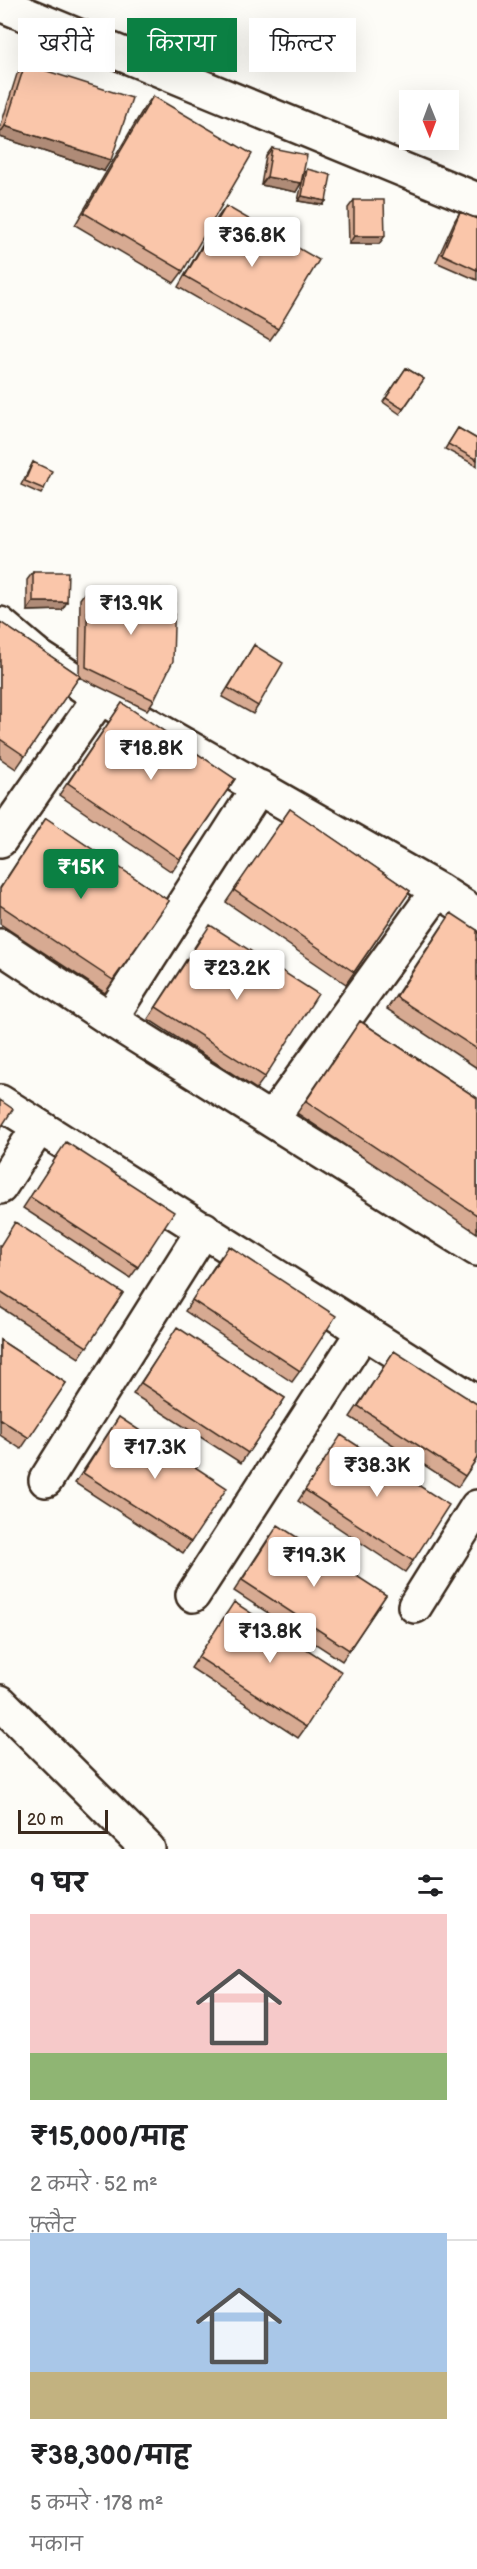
<!DOCTYPE html>
<html lang="hi">
<head>
<meta charset="utf-8">
<style>
  :root { --surface:#fff; --page:#f2f2f2; --text:#202124; --muted:#757577; --line:#e0e0e0; --accent:#0b8043 }
  body { margin:0; font-family:"Balsamiq Sans","Playpen Sans Deva",sans-serif; background:var(--page); color:var(--text); height:100vh; display:flex; flex-direction:column; font-size:22px; white-space:nowrap }
  * { box-sizing:border-box; margin:0 }
  p { font-size:20px; color:var(--muted) }
  .icon { flex:none; width:33px; height:33px; fill:none; stroke:currentColor; stroke-width:2; stroke-linecap:round; stroke-linejoin:round }
  .map { position:relative; height:1849px; overflow:hidden }
  .details { display:flex; flex-direction:column; background:var(--surface); flex:1 }
  .details>* { flex:none }
  .banner { position:absolute; left:18px; top:18px; width:441px; height:54px; display:flex; gap:12px }
  .needle { width:39px; rotate:179deg }
  .controls { position:absolute; left:399px; top:90px; display:grid; gap:12px }
  .controls a { display:grid; place-items:center; width:60px; height:60px; border-radius:0px; background:var(--surface); box-shadow:0 6px 24px #0002; font-size:30px }
  .scale { position:absolute; left:18px; bottom:15px; width:90px; box-sizing:border-box; padding-left:6px; border:3px solid #3b2a1e; border-top:0; font-size:16px; line-height:21px; white-space:nowrap; color:#3b2a1e; -webkit-text-stroke:4px #fdfcf7; paint-order:stroke }
  .price { position:absolute; translate:-50% -51px; padding:0 14px; border-radius:6px; background:#fff; color:#222; font-size:20px; line-height:39px; filter:drop-shadow(0 2px 3px #0008) }
  .price::after { content:''; position:absolute; left:50%; top:36px; width:18px; height:14px; margin-left:-9px; background:inherit; clip-path:polygon(0 0,100% 0,50% 100%) }
  .price.active { background:var(--accent); color:#fff }
  ul { padding:0; list-style:none }
  li { display:grid; align-content:center; gap:12px; height:318px; padding:0 30px }
  li+li { border-top:2px solid var(--line) }
  li span { display:grid; place-items:center; height:186px; border-radius:0px; color:#555 }
  li>.icon { margin-inline-start:auto }
  span .icon { width:108px; height:108px; fill:#fffc; stroke-width:1 }
  li b { font-size:26px }
  h2 { display:flex; justify-content:space-between; align-items:center; height:72px; padding:0 30px; font-size:26px }
  .pill { padding:0 21px; border-radius:0px; background:var(--surface); box-shadow:0 6px 24px #0002; font-size:21px; line-height:54px }
  .pill.active { background:var(--accent); color:#fff }
  .map>svg:first-child { display:block }
  .lines { fill:none; stroke-linecap:round; stroke-linejoin:round }
  .minor-casing { stroke:#3b2a1e; stroke-width:38 }
  .minor { stroke:#fdfcf7; stroke-width:33 }
  .wall { fill:#d7aa92; stroke:#3b2a1e; stroke-width:1.5 }
  .shaded-wall { fill:#af8b77; stroke:#3b2a1e; stroke-width:1.5 }
  .building { fill:#fac6aa; stroke:#3b2a1e; stroke-width:1.5 }
</style>
</head>
<body>
<div class="map">
<svg width="477" height="1849" viewBox="0 0 477 1849">
  <rect width="100%" height="100%" fill="#fdfcf7"/>
  <filter id="ink" filterUnits="userSpaceOnUse"><feTurbulence type="fractalNoise" baseFrequency=".0167" numOctaves="2"/><feDisplacementMap in="SourceGraphic" scale="12" xChannelSelector="R" yChannelSelector="G"/><feConvolveMatrix kernelMatrix="1 2 1 2 8 2 1 2 1" color-interpolation-filters="sRGB"/></filter>
  <g filter="url(#ink)">
    <g class="lines">
      <defs>
        <path id="minor" d="M0,4L477,200
          M0,624L39,657L100,697L438,890L477,915
          M0,840L100,697
          M0,946L110,1019L477,1249
          M110,1019L259,787
          M0,1102L477,1403
          M272,1119L438,890
          M0,1187L39,1127
          M46,1480L204,1229
          M193,1595L363,1332
          M415,1606L477,1507
          M0,1702L148,1849"/>
      </defs>
      <use href="#minor" class="minor-casing"/>
      <use href="#minor" class="minor"/>
    </g>
    <path class="wall" d="M25,64L104,171L0,137V128L17,74Z
      M153,96L183,271L174,283L75,225L144,108Z
      M272,148L301,183L296,192L261,185L266,156Z
      M307,169L323,205L298,201L304,174Z
      M354,200L379,244H349L348,208Z
      M226,206L278,329L270,340L178,287L218,217Z
      M460,212L477,219V280L436,262L455,220Z
      M406,368L424,379L400,414L383,402Z
      M458,428L477,439V466L445,449Z
      M33,462L44,489L41,494L21,485Z
      M33,572L62,610L27,611V580Z
      M88,588L154,700L147,710L79,677L16,769L0,758V622L79,675L80,599Z
      M254,645L258,706L253,714L222,697Z
      M122,703L235,779L172,872L59,795Z
      M290,809L410,891L346,984L226,902Z
      M46,818L169,901L105,993L0,924V888Z
      M442,926L477,930V1068L387,1009Z
      M201,937L265,1077L256,1089L148,1019Z
      M360,1021L477,1098V1233L297,1113Z
      M59,1153L138,1267L130,1278L23,1208Z
      M0,1245L123,1293L79,1358L0,1307Z
      M221,1256L300,1371L292,1382L185,1311Z
      M177,1328L285,1398L241,1463L133,1394Z
      M0,1340L66,1383L21,1449L0,1435Z
      M394,1351L477,1458L458,1487L350,1417Z
      M119,1417L191,1542L183,1553L75,1483Z
      M334,1446L413,1561L405,1572L298,1501Z
      M270,1536L386,1595L342,1661L234,1591Z
      M227,1613L306,1727L298,1738L191,1668Z"/>
    <path class="shaded-wall" d="M5,126L111,160L104,171L0,137V133Z
      M267,177L301,183L296,192L261,185Z
      M302,196L326,201L323,205L298,201Z
      M354,236H385L379,244H349Z
      M33,602H67L62,610L27,611Z"/>
    <path class="building" d="M25,64L132,98L111,160L5,126Z
      M153,96L252,154L183,271L84,213Z
      M272,148L307,155L301,183L267,177Z
      M307,169L331,175L326,201L302,196Z
      M354,200H384L385,236H354Z
      M226,206L319,260L278,329L185,276Z
      M460,212L477,219V270L442,254Z
      M406,368L424,379L403,409L386,398Z
      M458,428L477,439V460L448,444Z
      M33,462L52,471L44,489L25,481Z
      M33,572H68L67,602H33Z
      M88,588L175,590L173,661L154,700L86,667Z
      M0,622L80,676L25,756L0,739Z
      M254,645L283,663L258,706L228,688Z
      M122,703L235,779L180,859L68,783Z
      M290,809L410,891L354,972L234,890Z
      M46,818L169,901L113,980L0,905V889Z
      M451,913L477,930V1049L396,997Z
      M210,925L318,994L265,1077L156,1007Z
      M360,1021L477,1098V1215L306,1101Z
      M0,1100L13,1109L0,1129Z
      M66,1142L174,1212L138,1267L30,1197Z
      M15,1222L123,1293L87,1347L0,1291V1246Z
      M229,1246L336,1316L300,1371L192,1300Z
      M177,1327L285,1398L248,1453L141,1383Z
      M0,1340L66,1383L29,1438L0,1419Z
      M394,1351L477,1404V1458L465,1476L358,1406Z
      M119,1417L227,1488L191,1542L83,1473Z
      M341,1435L449,1505L413,1561L305,1490Z
      M278,1525L386,1595L349,1650L242,1580Z
      M234,1602L342,1672L306,1727L198,1657Z"/>
  </g>
</svg>
<div class="controls">
<a><svg class="needle" viewBox="-14 -14 28 28"><path d="M0-13l5 13h-10z" fill="#e53935"/><path d="M0 13l5-13h-10z" fill="#757577"/></svg></a>
</div>
<div class="scale">20 m</div>
<b class="price" style="left:252px;top:268px">₹36.8K</b>
<b class="price" style="left:131px;top:636px">₹13.9K</b>
<b class="price" style="left:151px;top:781px">₹18.8K</b>
<b class="price active" style="left:81px;top:900px">₹15K</b>
<b class="price" style="left:237px;top:1001px">₹23.2K</b>
<b class="price" style="left:155px;top:1480px">₹17.3K</b>
<b class="price" style="left:377px;top:1498px">₹38.3K</b>
<b class="price" style="left:314px;top:1588px">₹19.3K</b>
<b class="price" style="left:270px;top:1664px">₹13.8K</b>
<div class="banner">
<a class="pill">खरीदें</a>
<a class="pill active">किराया</a>
<a class="pill">फ़िल्टर</a>
</div>
</div>
<section class="details">
<h2>9 घर<svg class="icon" aria-label="filters" viewBox="0 0 24 24"><path d="M4 7h16M4 17h16"/><circle cx="9" cy="7" r="2"/><circle cx="15" cy="17" r="2"/></svg></h2>
<ul>
<li><span style="background:linear-gradient(#f6c9c9 75%,#8fb573 0)"><svg class="icon" aria-label="home" viewBox="0 0 24 24"><path d="M3 11l9-7 9 7M6 9v11h12V9"/></svg></span><div><b>₹15,000/माह</b><p>2 कमरे · 52 m²</p><p>फ़्लैट</p></div></li>
<li><span style="background:linear-gradient(#a9c7e8 75%,#c2b280 0)"><svg class="icon" aria-label="home" viewBox="0 0 24 24"><path d="M3 11l9-7 9 7M6 9v11h12V9"/></svg></span><div><b>₹38,300/माह</b><p>5 कमरे · 178 m²</p><p>मकान</p></div></li>
</ul>
</section>
</body>
</html>
